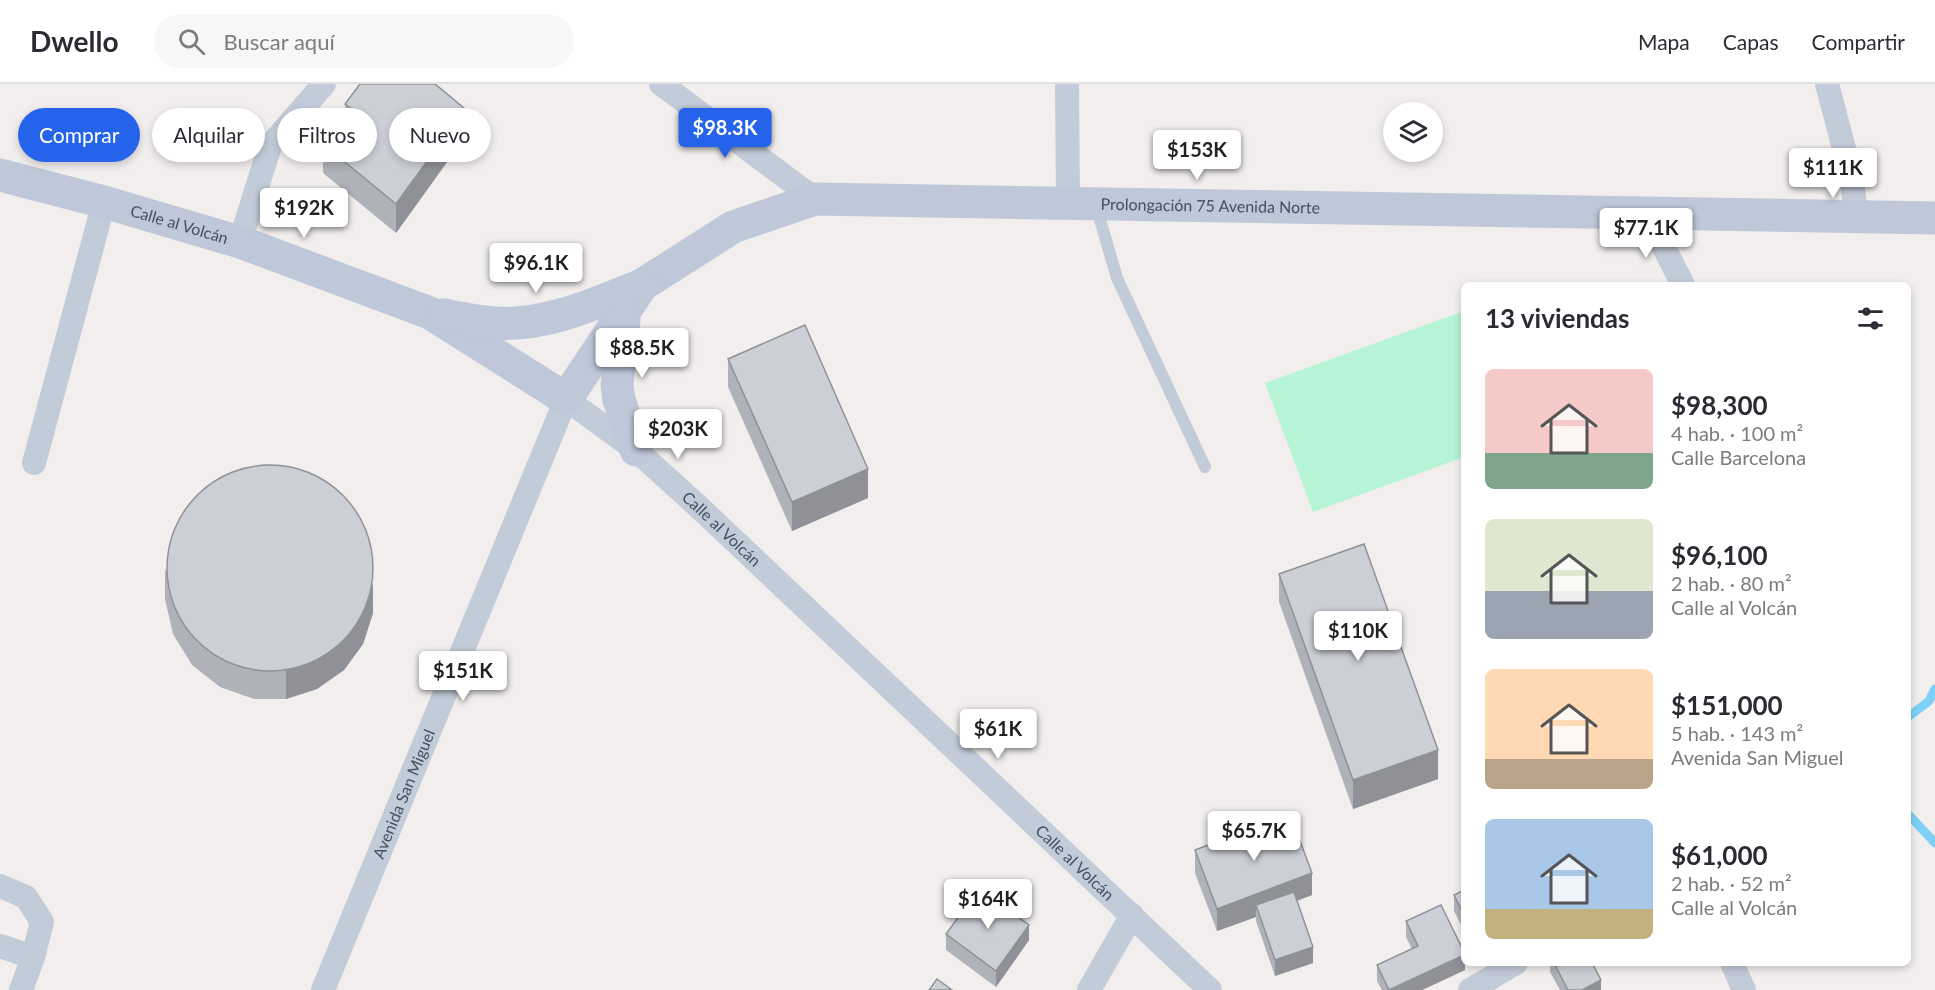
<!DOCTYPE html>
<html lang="es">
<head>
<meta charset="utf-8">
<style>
  :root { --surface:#fff; --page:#f7f7f7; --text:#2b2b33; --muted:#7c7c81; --line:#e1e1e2; --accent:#2563eb }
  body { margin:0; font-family:Lato,sans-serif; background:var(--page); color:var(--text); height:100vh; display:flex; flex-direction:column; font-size:22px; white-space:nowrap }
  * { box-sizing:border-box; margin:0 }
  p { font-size:20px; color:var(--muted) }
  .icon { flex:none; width:33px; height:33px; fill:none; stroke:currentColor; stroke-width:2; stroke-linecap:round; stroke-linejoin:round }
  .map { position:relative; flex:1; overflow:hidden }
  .drawer { position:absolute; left:1461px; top:198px; width:450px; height:684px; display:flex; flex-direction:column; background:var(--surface); border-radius:9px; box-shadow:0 3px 9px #0003 }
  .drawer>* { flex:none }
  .top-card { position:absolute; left:18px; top:24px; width:570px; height:54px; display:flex; gap:12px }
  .buttons { position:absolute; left:1383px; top:18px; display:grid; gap:12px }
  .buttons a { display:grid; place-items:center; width:60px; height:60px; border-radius:50%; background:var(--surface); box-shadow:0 3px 9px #0003; font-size:30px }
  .price { position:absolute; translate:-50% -51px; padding:0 14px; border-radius:6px; background:#fff; color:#222; font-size:20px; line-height:39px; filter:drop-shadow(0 2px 3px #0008) }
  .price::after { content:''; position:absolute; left:50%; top:36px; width:18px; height:14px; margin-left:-9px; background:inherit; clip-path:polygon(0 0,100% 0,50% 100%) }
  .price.on { background:var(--accent); color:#fff }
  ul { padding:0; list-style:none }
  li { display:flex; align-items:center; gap:18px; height:150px; padding:0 24px }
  li span { display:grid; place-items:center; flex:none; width:168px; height:120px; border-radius:9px; color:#555 }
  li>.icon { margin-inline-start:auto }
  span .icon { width:72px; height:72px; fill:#fffc; stroke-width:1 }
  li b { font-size:26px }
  h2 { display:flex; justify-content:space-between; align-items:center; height:72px; padding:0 24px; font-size:26px }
  .tag { padding:0 21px; border-radius:27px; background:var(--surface); box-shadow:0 3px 9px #0003; font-size:21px; line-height:54px }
  .tag.on { background:var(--accent); color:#fff }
  header { display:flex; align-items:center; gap:36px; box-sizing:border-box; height:84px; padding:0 30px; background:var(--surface); border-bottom:2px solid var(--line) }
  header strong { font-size:28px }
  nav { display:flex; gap:33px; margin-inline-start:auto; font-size:21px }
  .search { width:420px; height:54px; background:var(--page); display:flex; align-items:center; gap:15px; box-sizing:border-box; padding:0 21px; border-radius:33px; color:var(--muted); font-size:22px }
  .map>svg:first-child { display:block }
  .pitch { fill:#b6f4d5 }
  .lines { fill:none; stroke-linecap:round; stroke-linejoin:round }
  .stream { stroke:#7ed0f6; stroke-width:9 }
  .service { stroke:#c2cbd8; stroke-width:12 }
  .minor { stroke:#c2cbd8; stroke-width:24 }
  .secondary { stroke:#bec8d9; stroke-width:33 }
  .wall { fill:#afb2b8 }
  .shaded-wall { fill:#8f9196 }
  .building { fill:#cccfd6; stroke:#8f9196; stroke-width:1.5 }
  .labels { text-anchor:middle; stroke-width:5; stroke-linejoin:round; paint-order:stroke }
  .street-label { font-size:16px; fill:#444f5e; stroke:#fff }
</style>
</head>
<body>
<header>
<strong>Dwello</strong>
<div class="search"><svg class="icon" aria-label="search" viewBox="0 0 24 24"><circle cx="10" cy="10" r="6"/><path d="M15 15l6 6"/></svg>Buscar aquí</div>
<nav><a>Mapa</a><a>Capas</a><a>Compartir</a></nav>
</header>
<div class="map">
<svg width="1935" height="906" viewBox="0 0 1935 906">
  <rect width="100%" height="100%" fill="#f1eeed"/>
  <path class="pitch" d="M1464,227V373L1313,428L1265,299Z"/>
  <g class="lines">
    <path class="stream" d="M1908,633L1929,617L1935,605
      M1908,730L1935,759"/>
    <path class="service" d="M1096,122L1117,194L1205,383"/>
    <g class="minor">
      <path d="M661,0L815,115"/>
      <path d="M1067,0L1068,120"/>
      <path d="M1827,0L1851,91L1857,134"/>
      <path d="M1647,130L1683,201"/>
      <path d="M240,158L270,62L324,0"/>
      <path d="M34,379L104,118"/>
      <path d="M0,802L26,813L42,838L33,873L21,906"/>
      <path d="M0,862L33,873"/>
      <path d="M1732,879L1744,906"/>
      <path id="s1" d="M323,906L566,315L636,366L702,426L1210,906"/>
      <path d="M1089,906L1132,831"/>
      <path d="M1470,906L1516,879"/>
    </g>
    <g class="secondary">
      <path id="s2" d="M0,91L104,118L240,158L430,229L566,315L642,201L733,143L815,115L1935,134"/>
      <path d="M444,231C460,234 477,238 494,239C545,243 596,219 642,201"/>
      <path d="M624,236L617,300L619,316L636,366"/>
    </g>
  </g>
  <path class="wall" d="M345,20L465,53L396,149L323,89V60L345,39Z
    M728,275L868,414L792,447L728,303Z
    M165,486L373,529L363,560L344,586L317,605L286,615H254L220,603L192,581L173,550L165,515Z
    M1279,490L1438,695L1353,725L1279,518Z
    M1195,766L1312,811L1297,817L1313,879L1275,892L1256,837V833L1217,847L1195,789Z
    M1464,806V847L1454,827V811Z
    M1406,837L1465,879V886L1422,906H1382L1377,897V881L1412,865L1406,853Z
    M946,850L1029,856L996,903L946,866Z
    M1550,879H1592L1601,906H1560L1550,888Z"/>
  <path class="shaded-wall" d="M465,25V53L396,149V120Z
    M868,385V414L792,447V418Z
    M373,500V529L363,560L344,586L317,605L286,615V587Z
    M1438,666V695L1353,725V696Z
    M1312,789V811L1259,831L1256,821V833L1217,847V825Z
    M1029,841V856L996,903V887Z
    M1313,863V879L1275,892V876Z
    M1464,871L1465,886L1422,906H1390Z
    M1601,896V906H1582Z"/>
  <path class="building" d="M360,0H435L465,25L396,120L323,60L339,34L355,47L365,34L345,20Z
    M805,241L868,385L792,418L728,275Z
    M167 484a103 103 0 1 1 206 0a103 103 0 1 1-206 0Z
    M1364,460L1438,666L1353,696L1279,490Z
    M1290,730L1312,789L1217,825L1195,766Z
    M979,805L1029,841L996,887L946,850Z
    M1464,806V831L1454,811Z
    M1294,808L1313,863L1275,876L1256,821Z
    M1441,821L1464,868V871L1389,906L1377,881L1418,862L1406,837Z
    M1554,879H1592L1601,896L1582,906H1568Z
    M937,895L952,906H929Z"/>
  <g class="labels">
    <g class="street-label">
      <text dy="6" stroke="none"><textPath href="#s2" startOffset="1340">Prolongación 75 Avenida Norte</textPath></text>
      <text dy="6" stroke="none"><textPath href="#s2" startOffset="186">Calle al Volcán</textPath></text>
      <text dy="6" stroke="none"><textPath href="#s1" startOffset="842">Calle al Volcán</textPath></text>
      <text dy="6" stroke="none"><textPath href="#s1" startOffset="212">Avenida San Miguel</textPath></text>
      <text dy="6" stroke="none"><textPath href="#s1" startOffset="1328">Calle al Volcán</textPath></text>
    </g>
  </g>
</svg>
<div class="buttons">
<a><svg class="icon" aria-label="layers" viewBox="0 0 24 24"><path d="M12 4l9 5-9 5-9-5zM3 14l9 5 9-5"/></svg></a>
</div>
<b class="price on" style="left:725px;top:75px">$98.3K</b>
<b class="price" style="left:1197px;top:97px">$153K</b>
<b class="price" style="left:1833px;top:115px">$111K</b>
<b class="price" style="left:304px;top:155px">$192K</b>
<b class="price" style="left:1646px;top:175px">$77.1K</b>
<b class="price" style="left:536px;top:210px">$96.1K</b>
<b class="price" style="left:642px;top:295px">$88.5K</b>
<b class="price" style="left:678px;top:376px">$203K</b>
<b class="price" style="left:1358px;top:578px">$110K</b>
<b class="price" style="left:463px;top:618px">$151K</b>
<b class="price" style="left:998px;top:676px">$61K</b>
<b class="price" style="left:1254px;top:778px">$65.7K</b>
<b class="price" style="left:988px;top:846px">$164K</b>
<div class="top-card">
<a class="tag on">Comprar</a>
<a class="tag">Alquilar</a>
<a class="tag">Filtros</a>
<a class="tag">Nuevo</a>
</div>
<section class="drawer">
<h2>13 viviendas<svg class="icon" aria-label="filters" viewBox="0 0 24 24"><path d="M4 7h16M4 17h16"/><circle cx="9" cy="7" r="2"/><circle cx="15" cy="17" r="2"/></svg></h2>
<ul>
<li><span style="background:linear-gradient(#f6c9c9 70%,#7fa58c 0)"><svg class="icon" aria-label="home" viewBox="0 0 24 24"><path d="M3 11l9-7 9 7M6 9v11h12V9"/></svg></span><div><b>$98,300</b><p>4 hab. · 100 m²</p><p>Calle Barcelona</p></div></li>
<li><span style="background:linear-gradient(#dfe7d0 60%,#9aa5b1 0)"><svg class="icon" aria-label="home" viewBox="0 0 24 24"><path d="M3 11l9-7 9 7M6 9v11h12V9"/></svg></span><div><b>$96,100</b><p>2 hab. · 80 m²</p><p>Calle al Volcán</p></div></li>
<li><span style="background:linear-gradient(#ffd9b3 75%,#b9a48a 0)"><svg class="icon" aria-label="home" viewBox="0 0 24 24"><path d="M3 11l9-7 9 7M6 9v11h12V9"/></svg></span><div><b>$151,000</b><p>5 hab. · 143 m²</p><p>Avenida San Miguel</p></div></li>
<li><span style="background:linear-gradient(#a9c7e8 75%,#c2b280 0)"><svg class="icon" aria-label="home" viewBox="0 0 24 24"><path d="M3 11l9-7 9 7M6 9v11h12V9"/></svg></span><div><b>$61,000</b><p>2 hab. · 52 m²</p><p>Calle al Volcán</p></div></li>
</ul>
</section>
</div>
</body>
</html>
